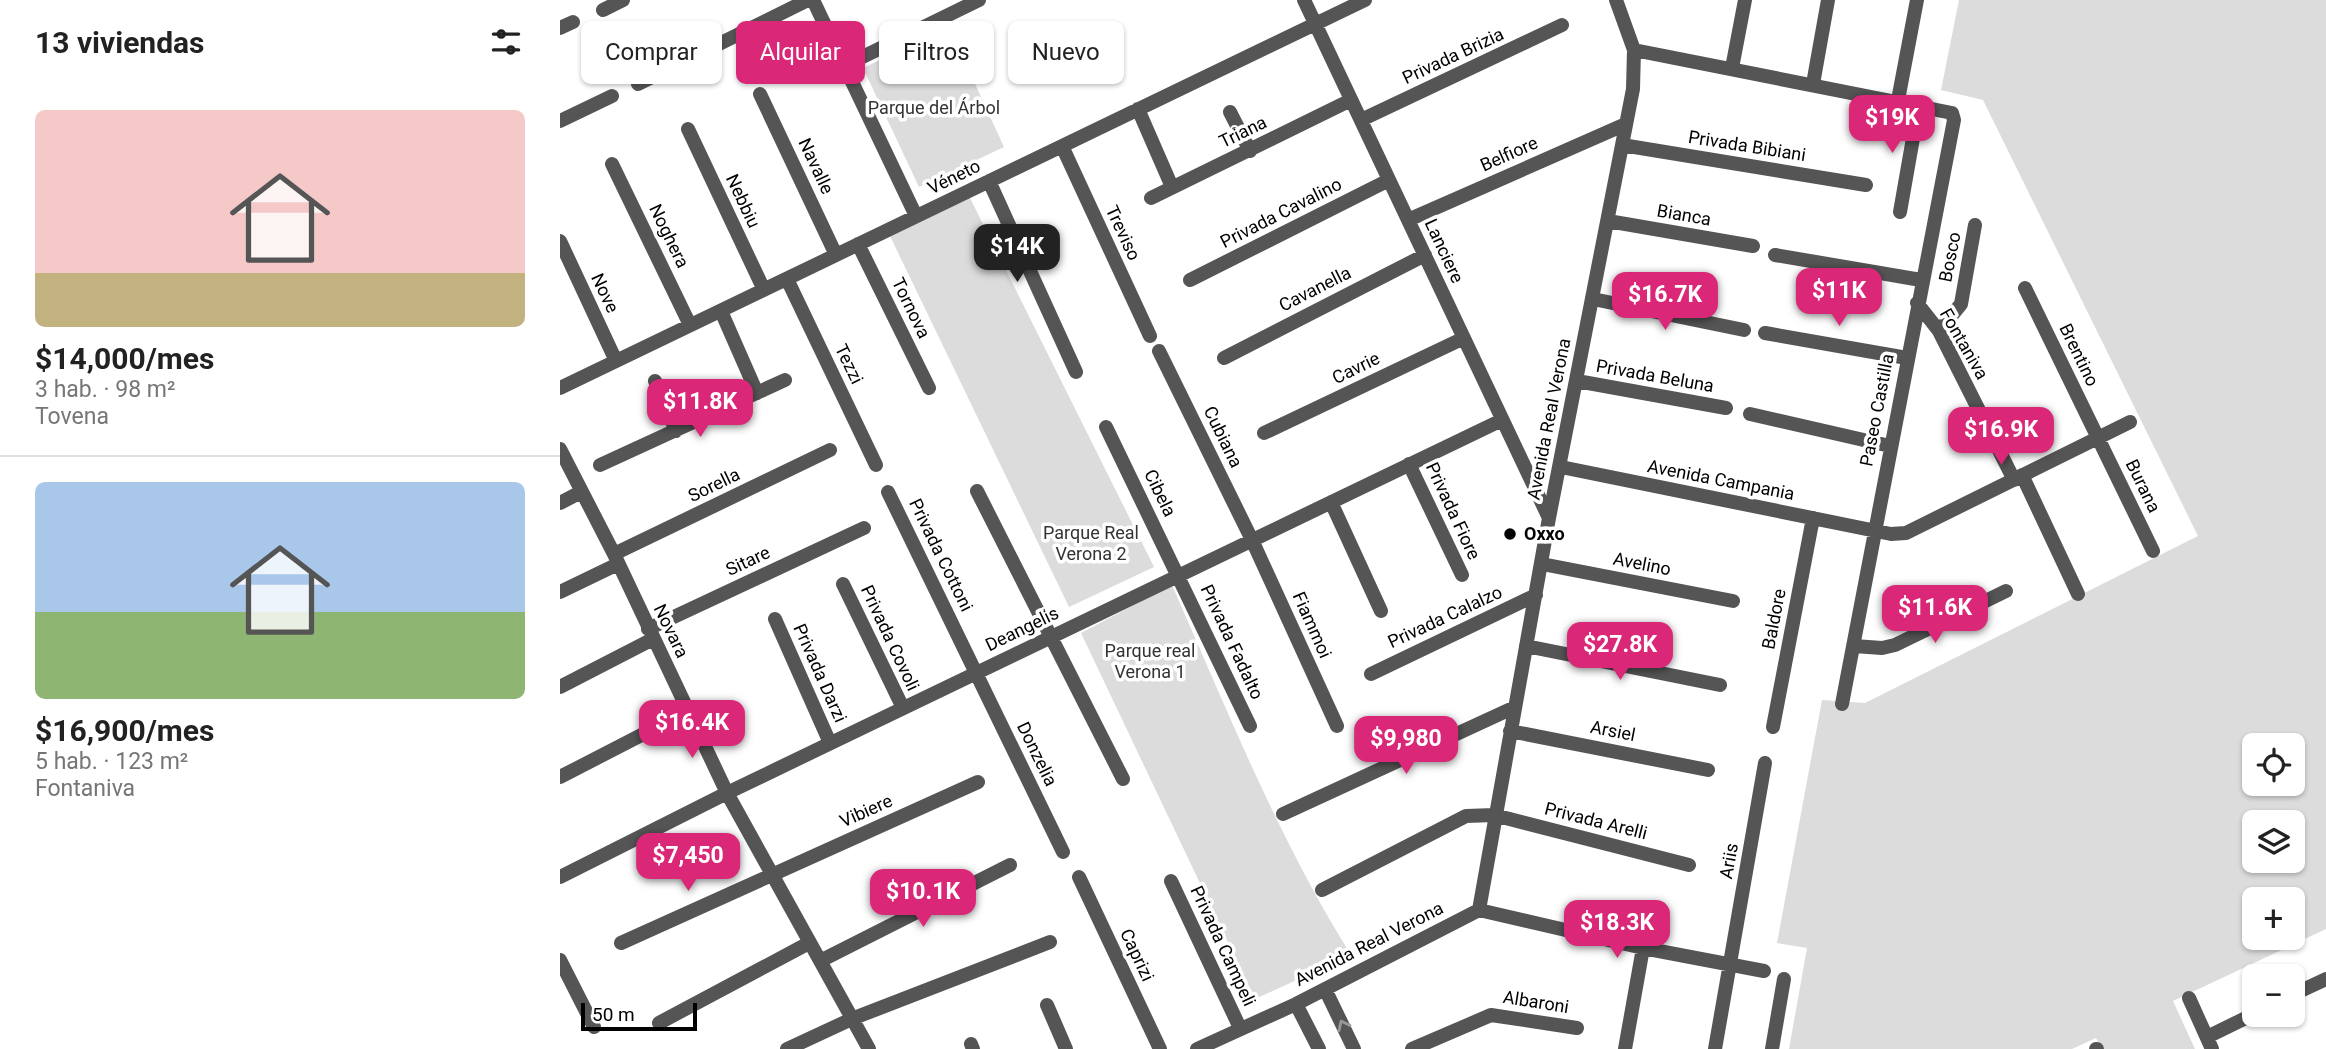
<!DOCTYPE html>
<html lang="es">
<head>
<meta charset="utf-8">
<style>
  :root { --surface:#fff; --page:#f6f6f6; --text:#222; --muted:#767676; --line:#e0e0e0; --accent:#db2777 }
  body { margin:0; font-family:Roboto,sans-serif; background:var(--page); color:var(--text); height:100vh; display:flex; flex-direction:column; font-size:26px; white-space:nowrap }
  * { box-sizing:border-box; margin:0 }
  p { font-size:23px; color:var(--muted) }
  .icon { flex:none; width:38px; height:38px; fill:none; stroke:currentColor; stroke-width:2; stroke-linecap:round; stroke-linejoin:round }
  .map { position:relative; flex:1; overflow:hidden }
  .details { display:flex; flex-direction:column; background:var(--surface); width:560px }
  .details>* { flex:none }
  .guide { position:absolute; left:21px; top:21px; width:665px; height:63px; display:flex; gap:14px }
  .controls { position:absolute; left:1682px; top:733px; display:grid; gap:14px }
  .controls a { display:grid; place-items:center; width:63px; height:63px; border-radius:10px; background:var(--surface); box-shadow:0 2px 5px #0004; font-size:35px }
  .scale { position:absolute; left:21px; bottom:18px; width:116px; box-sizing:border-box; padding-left:7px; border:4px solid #000; border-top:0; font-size:19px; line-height:24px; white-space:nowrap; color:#000; -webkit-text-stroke:5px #fff; paint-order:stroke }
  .price { position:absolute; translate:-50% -60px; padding:0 16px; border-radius:14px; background:var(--accent); color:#fff; font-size:23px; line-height:46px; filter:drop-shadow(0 2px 4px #0008) }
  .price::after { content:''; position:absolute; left:50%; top:42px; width:21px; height:16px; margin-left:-10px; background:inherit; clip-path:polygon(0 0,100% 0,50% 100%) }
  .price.current { background:#222; color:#fff }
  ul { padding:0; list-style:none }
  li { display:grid; align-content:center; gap:14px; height:371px; padding:0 35px }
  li+li { border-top:2px solid var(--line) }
  li span { display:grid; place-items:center; height:217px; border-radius:10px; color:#555 }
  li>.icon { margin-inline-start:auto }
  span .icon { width:126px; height:126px; fill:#fffc; stroke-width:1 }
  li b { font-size:30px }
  h2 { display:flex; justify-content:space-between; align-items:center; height:84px; padding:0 35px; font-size:30px }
  .tag { padding:0 24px; border-radius:10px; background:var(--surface); box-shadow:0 2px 5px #0004; font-size:24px; line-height:63px }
  .tag.current { background:var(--accent); color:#fff }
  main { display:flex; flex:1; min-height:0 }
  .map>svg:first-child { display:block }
  .green { fill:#dcdcdc; fill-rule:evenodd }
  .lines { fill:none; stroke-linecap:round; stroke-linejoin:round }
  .minor { stroke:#555; stroke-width:14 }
  .oneway { stroke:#999 }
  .poi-dot { fill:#000; stroke:#fff; stroke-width:2.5 }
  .labels { text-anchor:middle; stroke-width:7; stroke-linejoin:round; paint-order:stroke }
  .street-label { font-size:18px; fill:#000; stroke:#fff }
  .park-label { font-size:18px; fill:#333; stroke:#fff }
  .poi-label { font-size:18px; font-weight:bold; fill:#000; stroke:#fff; text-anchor:start }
</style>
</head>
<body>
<main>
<section class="details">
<h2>13 viviendas<svg class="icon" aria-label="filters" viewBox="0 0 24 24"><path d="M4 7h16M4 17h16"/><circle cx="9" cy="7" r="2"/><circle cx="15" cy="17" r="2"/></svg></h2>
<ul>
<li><span style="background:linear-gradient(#f6c9c9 75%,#c2b280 0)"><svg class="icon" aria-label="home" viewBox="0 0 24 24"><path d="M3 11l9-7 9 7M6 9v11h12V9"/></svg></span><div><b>$14,000/mes</b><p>3 hab. · 98 m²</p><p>Tovena</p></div></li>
<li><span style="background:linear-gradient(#a9c7e8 60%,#8fb573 0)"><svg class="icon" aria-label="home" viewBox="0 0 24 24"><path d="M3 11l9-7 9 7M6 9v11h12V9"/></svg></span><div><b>$16,900/mes</b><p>5 hab. · 123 m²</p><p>Fontaniva</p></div></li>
</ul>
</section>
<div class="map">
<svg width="1766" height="1049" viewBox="0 0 1766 1049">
  <rect width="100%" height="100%" fill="#fff"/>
  <path class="green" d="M1399,0H1766V929L1613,1001L1635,1049H1542L1536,1038L1512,1049H1229L1247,948L1217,943L1262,700L1305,703L1638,536L1423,100L1381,90ZM1694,746H1732V784H1694ZM1694,822H1732V861H1694ZM1694,900H1732V938H1694Z
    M389,27L444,147L359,187L303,68Z
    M409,196L594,567L509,607L330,236Z
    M612,585C667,710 718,838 791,955L695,999L521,633Z"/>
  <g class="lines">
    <path class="minor" d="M253,0L356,216
      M744,0L989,518
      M43,10L63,0
      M0,28L13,22
      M1074,50L1392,113L1394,120L1282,704
      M284,66L419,0
      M1172,68L1185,0
      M78,84L248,0
      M1253,84L1268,0
      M200,94L276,255
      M1338,100L1357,0
      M578,109L612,187
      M670,112L690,151
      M801,120L1002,25
      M0,121L52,96
      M128,129L204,290
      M1062,145L1306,185
      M502,146L590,336
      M52,164L130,325
      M429,181L516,372
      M591,198L791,100
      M1340,212L1359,104
      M848,220L1066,124
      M1048,221L1193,246
      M0,241L56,361
      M298,244L369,388
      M1215,255L1361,280
      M227,279L316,465
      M630,280L829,180
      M1465,288L1593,551
      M1033,299L1184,330
      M1357,303L1379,331L1454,480
      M161,311L197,393
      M1379,331L1401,304L1415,225
      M1205,333L1347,358
      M599,351L692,540L777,726
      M664,358L865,255
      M95,381L116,431
      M1017,381L1166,408
      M0,388L805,0
      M1190,414L1330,446
      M546,427L690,726
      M704,433L904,338
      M0,449L54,554L167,793L309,1049
      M849,464L902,575
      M40,465L225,380
      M1001,467L1331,534L1346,533L1570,422
      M1462,475L1518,594
      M417,491L563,779
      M328,492L503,852
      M771,502L821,611
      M0,503L21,492
      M54,554L270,450
      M982,564L1173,601
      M283,584L343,708
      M0,592L58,564
      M215,619L270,743
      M88,629L304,528
      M966,646L1160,685
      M1294,646L1322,648L1335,645L1446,591
      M811,674L976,595
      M0,687L93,639
      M1213,727L1253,518
      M950,731L1148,770
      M0,777L128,711
      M723,814L955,707
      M0,877L167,793L942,420
      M519,877L600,1049
      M611,881L680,1028
      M762,890L906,816L934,815L1129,865
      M919,910L989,518L1073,89L1074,50L1056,0
      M919,910L1083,948L1204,971
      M61,943L418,782
      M0,960L34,1027
      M260,961L450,865
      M765,989L794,1049
      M1732,995L1766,979
      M1629,998L1652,1049
      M736,1004L759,1049
      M487,1005L506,1049
      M99,1023L249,943
      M1647,1037L1694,1014
      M411,1044L413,1049
      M227,1049L294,1018L490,942
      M637,1049L736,1004L919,910
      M852,1049L931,1015L1017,1028
      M1065,1049L1083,948
      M1155,1049L1205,763
      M1212,1049L1224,979
      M1536,1049H1537"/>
  </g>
  <defs><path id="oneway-chevron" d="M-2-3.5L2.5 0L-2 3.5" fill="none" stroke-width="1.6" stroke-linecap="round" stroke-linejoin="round" transform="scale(1.75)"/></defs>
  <use class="oneway" href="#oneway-chevron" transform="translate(783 1025) rotate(-116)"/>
  <circle class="poi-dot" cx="950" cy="534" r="7"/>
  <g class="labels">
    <g class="street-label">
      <text transform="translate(893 56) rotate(-25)" y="6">Privada Brizia</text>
      <text transform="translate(683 132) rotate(-26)" y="6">Triana</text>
      <text transform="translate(1187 146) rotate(9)" y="6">Privada Bibiani</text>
      <text transform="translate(949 154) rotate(-24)" y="6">Belfiore</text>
      <text transform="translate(256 166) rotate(65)" y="6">Navalle</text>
      <text transform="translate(394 177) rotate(-26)" y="6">Véneto</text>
      <text transform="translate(183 201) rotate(65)" y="6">Nebbiu</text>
      <text transform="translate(721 213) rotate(-27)" y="6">Privada Cavalino</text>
      <text transform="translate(1124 215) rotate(10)" y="6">Bianca</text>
      <text transform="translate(563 233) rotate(65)" y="6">Treviso</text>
      <text transform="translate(109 236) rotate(64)" y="6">Noghera</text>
      <text transform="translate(884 251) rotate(65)" y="6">Lanciere</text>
      <text transform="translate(1390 257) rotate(-79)" y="6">Bosco</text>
      <text transform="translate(755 289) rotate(-27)" y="6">Cavanella</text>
      <text transform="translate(45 293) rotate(65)" y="6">Nove</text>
      <text transform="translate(351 308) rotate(64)" y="6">Tornova</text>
      <text transform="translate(1404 344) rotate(60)" y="6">Fontaniva</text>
      <text transform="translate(1519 355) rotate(64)" y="6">Brentino</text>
      <text transform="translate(289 364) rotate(64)" y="6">Tezzi</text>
      <text transform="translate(796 368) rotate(-26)" y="6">Cavrie</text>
      <text transform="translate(1095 376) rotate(10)" y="6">Privada Beluna</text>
      <text transform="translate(1317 410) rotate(-79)" y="6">Paseo Castilla</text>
      <text transform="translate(989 419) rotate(-79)" y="6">Avenida Real Verona</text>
      <text transform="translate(663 437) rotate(64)" y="6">Cubiana</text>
      <text transform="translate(1161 480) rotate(11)" y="6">Avenida Campania</text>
      <text transform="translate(154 485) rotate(-26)" y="6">Sorella</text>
      <text transform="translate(1583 486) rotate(64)" y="6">Burana</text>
      <text transform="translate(600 493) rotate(64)" y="6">Cibela</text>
      <text transform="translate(893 511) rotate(65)" y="6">Privada Fiore</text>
      <text transform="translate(381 555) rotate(64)" y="6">Privada Cottoni</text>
      <text transform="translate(188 561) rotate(-25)" y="6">Sitare</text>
      <text transform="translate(1082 564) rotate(11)" y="6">Avelino</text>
      <text transform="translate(885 617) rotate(-25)" y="6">Privada Calalzo</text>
      <text transform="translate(1214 619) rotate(-79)" y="6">Baldore</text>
      <text transform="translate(752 625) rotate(66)" y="6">Fiammoi</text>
      <text transform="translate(462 629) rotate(-26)" y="6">Deangelis</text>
      <text transform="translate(111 631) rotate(64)" y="6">Novara</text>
      <text transform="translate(330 638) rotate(65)" y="6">Privada Covoli</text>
      <text transform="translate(672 642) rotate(65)" y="6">Privada Fadalto</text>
      <text transform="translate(260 673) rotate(66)" y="6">Privada Darzi</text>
      <text transform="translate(1053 731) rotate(11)" y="6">Arsiel</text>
      <text transform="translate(477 754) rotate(64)" y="6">Donzelia</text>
      <text transform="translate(306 811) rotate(-24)" y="6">Vibiere</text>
      <text transform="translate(1036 821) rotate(14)" y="6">Privada Arelli</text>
      <text transform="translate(1169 861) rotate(-80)" y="6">Ariis</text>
      <text transform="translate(809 944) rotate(-27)" y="6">Avenida Real Verona</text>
      <text transform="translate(663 946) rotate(65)" y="6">Privada Campeli</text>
      <text transform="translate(577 955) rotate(65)" y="6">Caprizi</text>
      <text transform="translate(976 1002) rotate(9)" y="6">Albaroni</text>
    </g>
    <g class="park-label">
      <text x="374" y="114">Parque del Árbol</text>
      <text x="531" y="539">Parque Real<tspan x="531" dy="21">Verona 2</tspan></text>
      <text x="590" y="657">Parque real<tspan x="590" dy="21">Verona 1</tspan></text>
    </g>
    <g class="poi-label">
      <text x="964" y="540">Oxxo</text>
    </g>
  </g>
</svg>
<div class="controls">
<a><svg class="icon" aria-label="locate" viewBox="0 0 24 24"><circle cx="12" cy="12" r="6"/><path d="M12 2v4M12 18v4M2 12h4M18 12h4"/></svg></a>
<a><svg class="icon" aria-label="layers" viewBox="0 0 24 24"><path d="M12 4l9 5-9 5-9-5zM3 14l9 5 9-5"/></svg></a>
<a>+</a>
<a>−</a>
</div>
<div class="scale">50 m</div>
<b class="price" style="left:1332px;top:155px">$19K</b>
<b class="price current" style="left:457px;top:284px">$14K</b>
<b class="price" style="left:1279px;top:328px">$11K</b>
<b class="price" style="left:1105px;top:332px">$16.7K</b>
<b class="price" style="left:140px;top:439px">$11.8K</b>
<b class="price" style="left:1441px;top:467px">$16.9K</b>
<b class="price" style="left:1375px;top:645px">$11.6K</b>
<b class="price" style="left:1060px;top:682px">$27.8K</b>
<b class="price" style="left:132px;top:760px">$16.4K</b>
<b class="price" style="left:846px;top:776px">$9,980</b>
<b class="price" style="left:128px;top:893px">$7,450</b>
<b class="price" style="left:363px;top:929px">$10.1K</b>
<b class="price" style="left:1057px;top:960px">$18.3K</b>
<div class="guide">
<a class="tag">Comprar</a>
<a class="tag current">Alquilar</a>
<a class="tag">Filtros</a>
<a class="tag">Nuevo</a>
</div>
</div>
</main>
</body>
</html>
